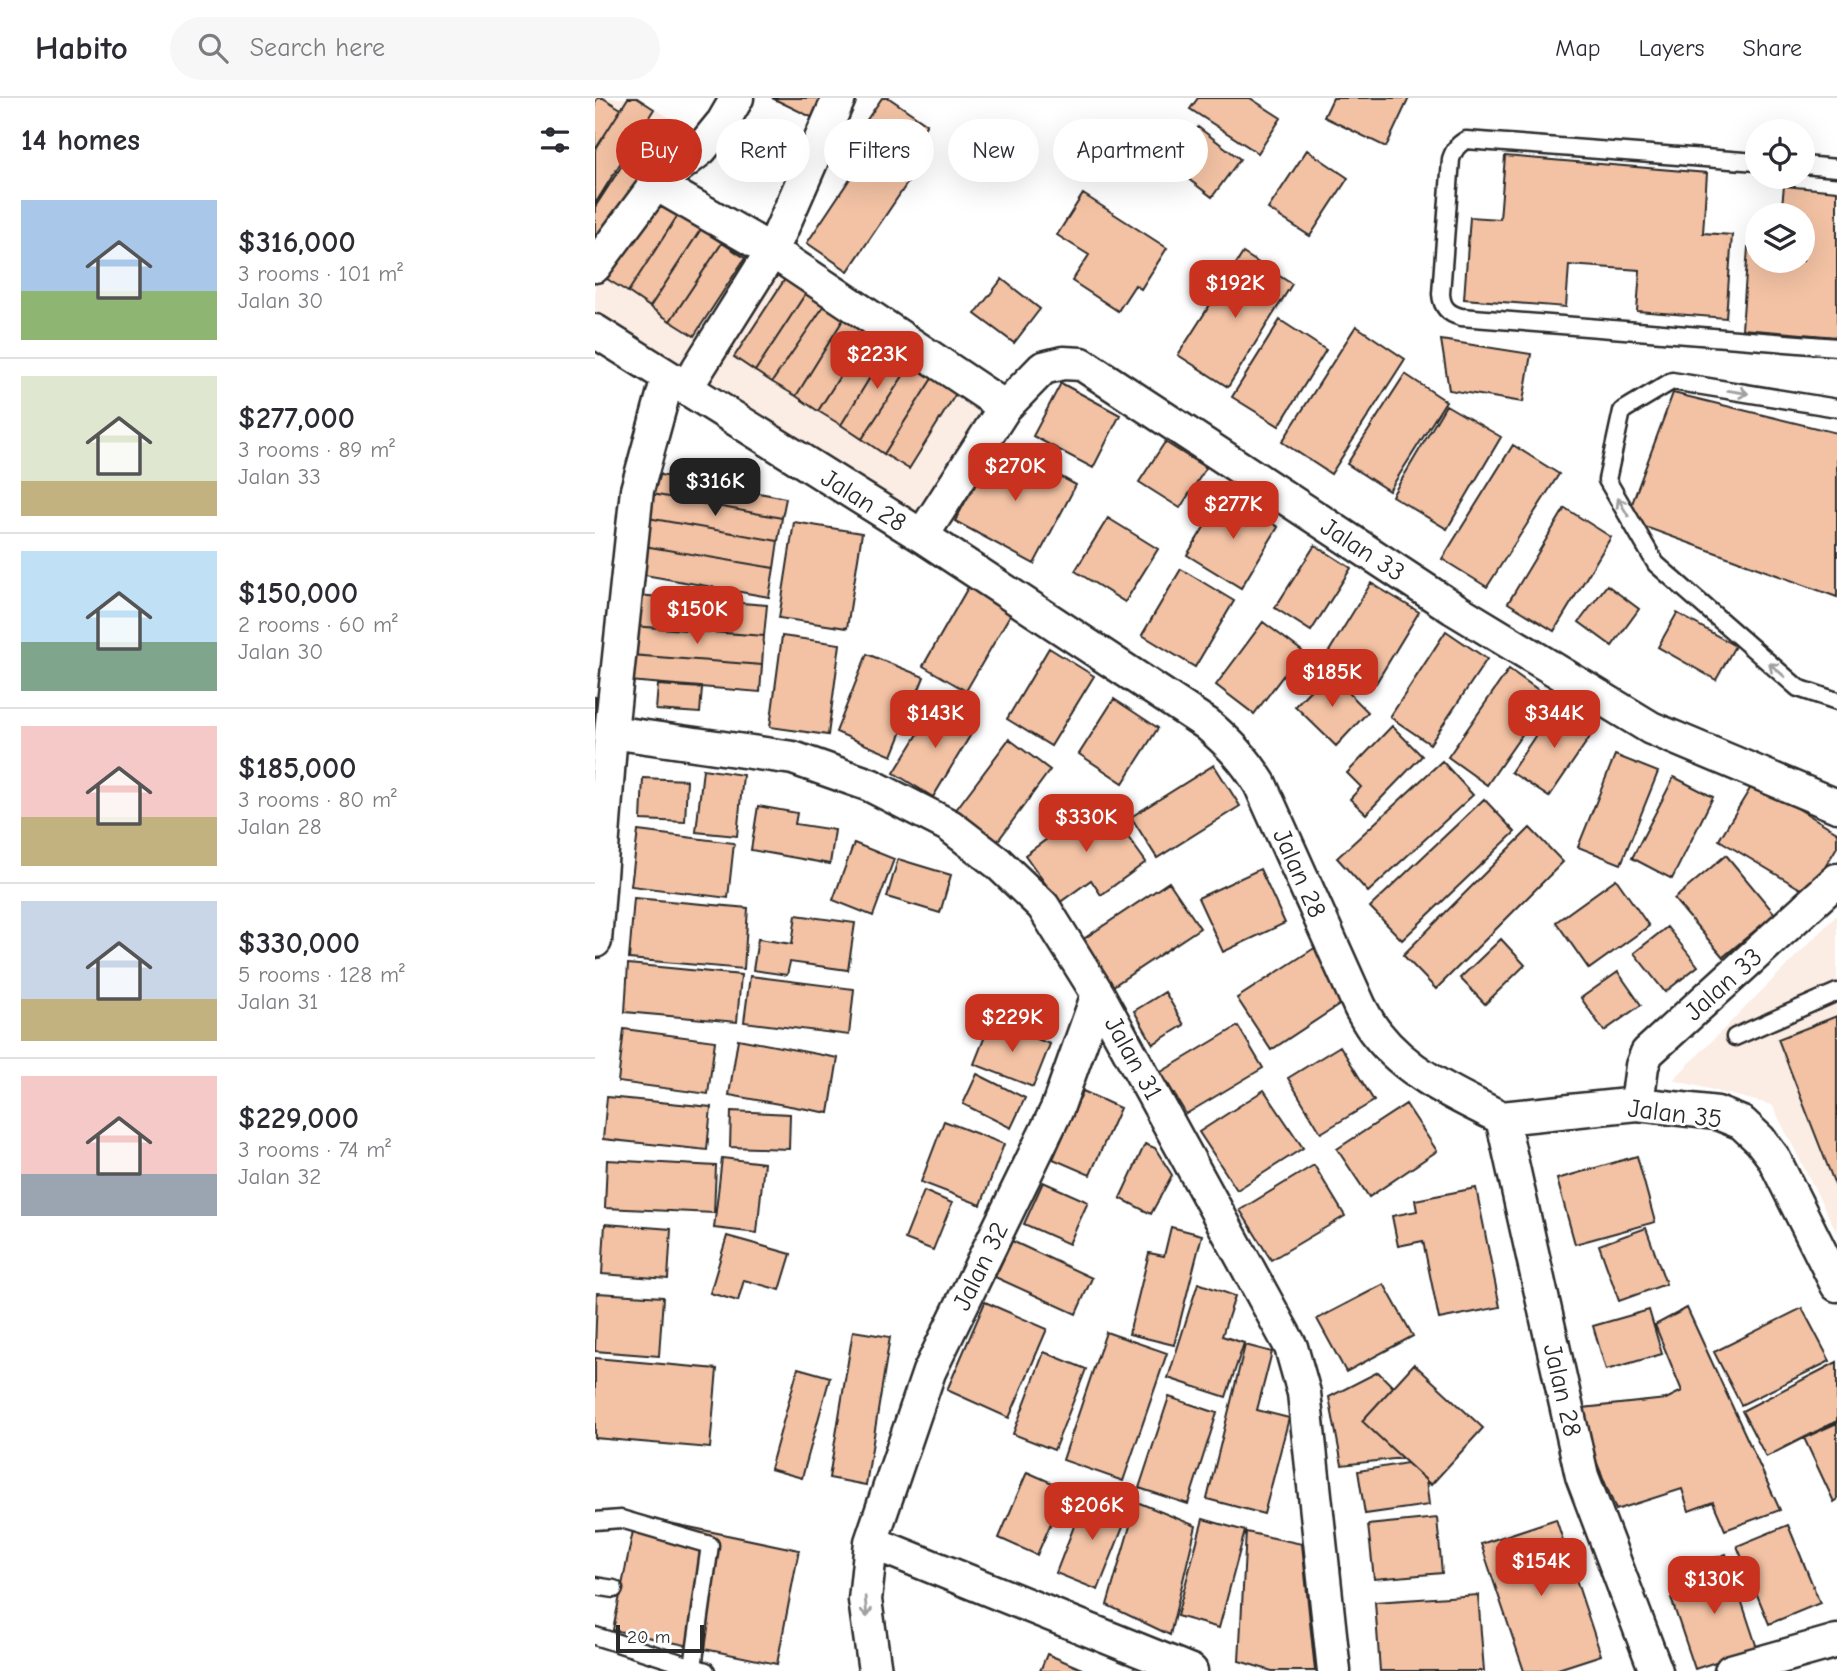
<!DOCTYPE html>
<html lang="en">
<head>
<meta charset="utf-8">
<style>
  :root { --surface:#fff; --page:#f7f7f7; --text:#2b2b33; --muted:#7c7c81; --line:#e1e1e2; --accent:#c8321e }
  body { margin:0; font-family:"Comic Neue",sans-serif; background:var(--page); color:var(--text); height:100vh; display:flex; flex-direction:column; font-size:26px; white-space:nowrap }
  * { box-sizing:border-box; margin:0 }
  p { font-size:23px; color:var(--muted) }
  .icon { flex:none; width:38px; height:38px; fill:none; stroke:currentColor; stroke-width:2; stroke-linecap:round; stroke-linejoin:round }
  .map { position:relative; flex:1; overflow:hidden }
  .drawer { display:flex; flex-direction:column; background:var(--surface); width:595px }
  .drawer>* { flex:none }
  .top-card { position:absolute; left:21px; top:21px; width:665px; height:63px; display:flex; gap:14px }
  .controls { position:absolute; left:1150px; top:21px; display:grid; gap:14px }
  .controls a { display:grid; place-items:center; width:70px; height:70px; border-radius:50%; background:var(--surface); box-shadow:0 7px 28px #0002; font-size:35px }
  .scale { position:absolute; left:21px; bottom:18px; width:88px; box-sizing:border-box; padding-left:7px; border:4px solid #2b2b2b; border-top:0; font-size:19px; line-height:24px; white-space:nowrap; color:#2b2b2b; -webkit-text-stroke:5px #fff; paint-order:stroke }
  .price { position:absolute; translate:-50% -60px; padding:0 16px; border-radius:14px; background:var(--accent); color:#fff; font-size:23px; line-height:46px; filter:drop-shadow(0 2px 4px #0008) }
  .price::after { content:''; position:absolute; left:50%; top:42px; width:21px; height:16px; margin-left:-10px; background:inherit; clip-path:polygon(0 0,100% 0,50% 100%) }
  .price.current { background:#222; color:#fff }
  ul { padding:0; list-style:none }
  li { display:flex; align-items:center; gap:21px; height:175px; padding:0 21px }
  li+li { border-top:2px solid var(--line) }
  li span { display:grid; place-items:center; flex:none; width:196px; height:140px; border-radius:0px; color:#555 }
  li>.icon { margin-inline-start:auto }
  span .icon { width:84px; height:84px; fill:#fffc; stroke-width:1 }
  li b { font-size:30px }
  h2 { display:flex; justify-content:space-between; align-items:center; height:84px; padding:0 21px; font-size:30px }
  .tag { padding:0 24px; border-radius:32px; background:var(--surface); box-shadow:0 7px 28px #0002; font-size:24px; line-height:63px }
  .tag.current { background:var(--accent); color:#fff }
  header { display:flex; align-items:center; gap:42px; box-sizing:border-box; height:98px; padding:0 35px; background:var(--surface); border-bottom:2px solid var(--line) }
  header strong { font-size:33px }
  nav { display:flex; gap:38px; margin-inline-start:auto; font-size:24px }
  .search { width:490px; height:63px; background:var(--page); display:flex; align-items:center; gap:18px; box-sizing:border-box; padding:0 24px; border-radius:38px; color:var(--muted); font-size:26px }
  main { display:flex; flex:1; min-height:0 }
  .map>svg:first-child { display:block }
  .built { fill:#fbede4 }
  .building { fill:#f3c2a4; stroke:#2b2b2b; stroke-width:2 }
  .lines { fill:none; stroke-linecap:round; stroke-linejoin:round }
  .lane-casing { stroke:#2b2b2b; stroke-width:21 }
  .street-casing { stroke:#2b2b2b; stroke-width:37 }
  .lane { stroke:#fff; stroke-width:16 }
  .street { stroke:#fff; stroke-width:32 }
  .oneway { stroke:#a0a0a0 }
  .labels { text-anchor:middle; stroke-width:6; stroke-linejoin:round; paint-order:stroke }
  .street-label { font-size:26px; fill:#2b2b2b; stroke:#fff }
</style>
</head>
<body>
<header>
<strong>Habito</strong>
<div class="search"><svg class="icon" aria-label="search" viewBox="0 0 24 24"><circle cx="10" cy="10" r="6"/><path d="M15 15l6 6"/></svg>Search here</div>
<nav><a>Map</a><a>Layers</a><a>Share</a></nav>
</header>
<main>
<section class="drawer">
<h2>14 homes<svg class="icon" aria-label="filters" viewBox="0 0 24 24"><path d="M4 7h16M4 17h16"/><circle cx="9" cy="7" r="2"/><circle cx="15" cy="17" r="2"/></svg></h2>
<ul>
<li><span style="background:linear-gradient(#a9c7e8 65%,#8fb573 0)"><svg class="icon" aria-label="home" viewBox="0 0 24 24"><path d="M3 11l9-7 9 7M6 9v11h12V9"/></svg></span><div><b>$316,000</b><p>3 rooms · 101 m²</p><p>Jalan 30</p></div></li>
<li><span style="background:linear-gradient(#dfe7d0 75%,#c2b280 0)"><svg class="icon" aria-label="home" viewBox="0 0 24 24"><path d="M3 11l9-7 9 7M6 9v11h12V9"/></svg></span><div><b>$277,000</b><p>3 rooms · 89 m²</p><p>Jalan 33</p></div></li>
<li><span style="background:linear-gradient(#bfe0f5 65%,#7fa58c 0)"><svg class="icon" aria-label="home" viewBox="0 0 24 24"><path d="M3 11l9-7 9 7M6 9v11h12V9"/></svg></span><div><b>$150,000</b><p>2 rooms · 60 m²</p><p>Jalan 30</p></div></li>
<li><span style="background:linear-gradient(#f6c9c9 65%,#c2b280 0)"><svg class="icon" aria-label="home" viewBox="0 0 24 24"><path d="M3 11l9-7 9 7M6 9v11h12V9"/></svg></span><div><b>$185,000</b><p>3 rooms · 80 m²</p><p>Jalan 28</p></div></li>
<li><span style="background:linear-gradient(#c9d6e8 70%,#c2b280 0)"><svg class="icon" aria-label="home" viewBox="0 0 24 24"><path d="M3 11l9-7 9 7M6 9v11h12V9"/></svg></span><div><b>$330,000</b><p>5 rooms · 128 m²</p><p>Jalan 31</p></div></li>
<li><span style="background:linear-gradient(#f6c9c9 70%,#9aa5b1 0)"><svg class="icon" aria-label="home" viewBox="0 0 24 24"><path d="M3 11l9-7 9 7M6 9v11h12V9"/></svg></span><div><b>$229,000</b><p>3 rooms · 74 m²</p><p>Jalan 32</p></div></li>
</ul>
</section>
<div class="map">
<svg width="1242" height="1573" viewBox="0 0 1242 1573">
  <rect width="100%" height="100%" fill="#fff"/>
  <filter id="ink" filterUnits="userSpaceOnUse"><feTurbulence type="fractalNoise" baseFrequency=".0143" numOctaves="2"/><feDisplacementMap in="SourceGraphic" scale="14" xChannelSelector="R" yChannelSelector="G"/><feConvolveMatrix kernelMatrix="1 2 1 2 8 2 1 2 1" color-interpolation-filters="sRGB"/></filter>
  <g filter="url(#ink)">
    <path class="built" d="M0,0H40L102,35L52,87L399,313L325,424L0,220Z
      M1242,817V1135L1177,1007L1078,982Z"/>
    <path class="building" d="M3,0H8L26,11L0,52V4Z
      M33,0H42L59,11L0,106V52Z
      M177,0H228L218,20Z
      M287,0H294L332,26L319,46L332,56L253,173L212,145L260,73L244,62Z
      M603,0H655L686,20L663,55L595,11Z
      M738,0H814L791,49L729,19Z
      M603,29L645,61L617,99L575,67Z
      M46,38L69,53L0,159V109Z
      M712,52L753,80L715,138L673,111Z
      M910,58L1112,75L1108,135L1137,137L1131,220L1042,213L1045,172L974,167L971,209L869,201L875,119L905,121Z
      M1189,88L1242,93V239L1147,231L1153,149L1162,150V163H1208V117H1186Z
      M488,96L572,150L546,191L540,187L523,213L477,183L494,157L462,137Z
      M63,103L83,117L33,194L12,181Z
      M83,117L106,131L55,209L33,194Z
      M106,131L127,145L75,223L55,209Z
      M127,145L150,160L99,238L75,223Z
      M648,155L697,186L633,289L583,257Z
      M192,178L213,192L160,273L139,259Z
      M407,181L445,211L419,245L380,216Z
      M213,192L231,205L177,284L160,273Z
      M231,205L251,217L201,298L177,284Z
      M251,217L274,232L223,313L201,298Z
      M685,222L731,252L684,328L637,299Z
      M761,228L810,261L736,376L687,344Z
      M274,232L296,245L246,327L223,313Z
      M846,242L936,256L928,304L854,292Z
      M296,245L319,261L267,341L246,327Z
      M319,261L341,274L289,356L267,341Z
      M341,274L365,289L314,371L289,356Z
      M810,276L851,303L794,393L752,366Z
      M466,285L525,317L498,370L438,338Z
      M1078,295L1242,335V499L1031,422Z
      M851,307L906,339L852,431L797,398Z
      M402,344L481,387L439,466L360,423Z
      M570,344L611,370L585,410L544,384Z
      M918,347L964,376L892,489L847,461Z
      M60,376L191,400L187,420L57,396Z
      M630,395L683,429L646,490L592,457Z
      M57,396L187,420L183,443L53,420Z
      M970,410L1016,439L959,533L913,505Z
      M53,420L183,443L179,470L49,448Z
      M513,420L563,451L530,504L480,473Z
      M199,424L267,435L252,530L184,520Z
      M720,447L756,470L716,533L680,510Z
      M49,448L179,470L174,499L44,476Z
      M586,471L639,503L600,569L547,537Z
      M776,485L824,514L781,585L733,555Z
      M375,486L418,512L371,593L328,568Z
      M1012,487L1044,511L1017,548L984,524Z
      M40,497L172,507L169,538L38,528Z
      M1082,515L1140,548L1121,582L1063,549Z
      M668,524L707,553L659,616L621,587Z
      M38,528L169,538L167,567L36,557Z
      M851,533L892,561L835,646L795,619Z
      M187,538L245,546L233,637L175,629Z
      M454,550L499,578L456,648L412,621Z
      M272,556L329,579L297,658L241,634Z
      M36,557L167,567L165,594L34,583Z
      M914,571L953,599L892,687L853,659Z
      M733,574L773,614L741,648L700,608Z
      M63,587L107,590L105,615L61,612Z
      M0,599L3,600L0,638Z
      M519,601L563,630L528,685L484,656Z
      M963,604L1001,630L954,699L916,674Z
      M342,605L381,628L338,699L299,675Z
      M797,628L827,658L771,716L755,701L766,689L752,675Z
      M414,641L455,672L402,744L360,713Z
      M1020,657L1063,674L1026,766L983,749Z
      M847,663L878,697L773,794L742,760Z
      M619,667L645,708L562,760L536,719Z
      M108,671L148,677L142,738L101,734Z
      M1079,679L1118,699L1077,781L1037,760Z
      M48,680L92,682L90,724L46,722Z
      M1159,684L1242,734V749L1214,796L1124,742Z
      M889,701L920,734L807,842L775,809Z
      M506,702L551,764L506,797L496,782L464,805L430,757Z
      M163,708L202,715L200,726L240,732L235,766L156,752Z
      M935,730L968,764L841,891L808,857Z
      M43,733L139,745L133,800L36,788Z
      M259,745L299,761L278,818L238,802Z
      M1131,757L1180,816L1128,859L1079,801Z
      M303,761L356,777L345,815L292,799Z
      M665,771L690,825L628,854L603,800Z
      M1021,781L1054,828L994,871L961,824Z
      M574,784L605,830L515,890L484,844Z
      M39,800L153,810L149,871L34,861Z
      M201,817L260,825L253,872L195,864L192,877L158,872L163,841L197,846Z
      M1072,829L1103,868L1070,894L1039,855Z
      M906,841L930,867L890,906L865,880Z
      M721,849L755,900L676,952L642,900Z
      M33,866L146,877L142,924L30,914Z
      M1023,874L1046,907L1009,933L986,900Z
      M155,878L259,891L254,937L149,924Z
      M570,894L589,927L558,946L539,913Z
      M1242,918V1092L1183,941Z
      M396,923L455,946L438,989L379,966Z
      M643,928L668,970L591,1016L566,974Z
      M29,931L120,943L113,996L23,984Z
      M143,941L243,960L234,1015L134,997Z
      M745,948L779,1003L726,1035L693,980Z
      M382,976L430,1000L416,1030L368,1006Z
      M669,992L708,1050L642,1092L604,1034Z
      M488,993L525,1010L495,1077L458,1061Z
      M12,999L116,1009L112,1052L8,1041Z
      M811,1006L842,1053L774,1099L742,1051Z
      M136,1013L195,1016L194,1051L135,1049Z
      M349,1023L409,1046L386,1107L326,1084Z
      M550,1046L560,1050L577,1077L556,1116L525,1100Z
      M1042,1058L1060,1124L980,1146L962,1081Z
      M127,1060L169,1065L162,1135L119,1130Z
      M12,1062L121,1068L119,1115L10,1110Z
      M719,1067L750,1118L676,1162L645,1112Z
      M448,1084L493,1104L474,1146L429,1126Z
      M881,1090L905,1209L844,1221L828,1143L803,1148L797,1118L822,1113L820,1102Z
      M329,1093L357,1105L338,1152L310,1141Z
      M10,1126L76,1131L73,1181L7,1176Z
      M576,1129L607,1137L579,1247L534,1236L554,1155L569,1158Z
      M1051,1130L1071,1186L1024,1203L1004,1147Z
      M132,1138L196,1156L185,1192L149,1182L143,1203L115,1195Z
      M417,1143L497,1180L481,1216L400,1179Z
      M603,1185L640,1198L627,1238L649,1245L631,1299L573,1280Z
      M789,1186L818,1238L751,1274L722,1221Z
      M2,1195L68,1199L64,1258L0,1253Z
      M390,1204L452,1231L414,1320L352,1292Z
      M1092,1210L1185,1412L1130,1432L1118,1404L1094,1413L1087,1391L1021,1412L997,1353L988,1310L1071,1301L1087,1293L1060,1227Z
      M1207,1210L1235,1263L1146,1307L1119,1254Z
      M1054,1212L1067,1256L1011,1272L998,1228Z
      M258,1233L295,1239L271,1387L234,1380Z
      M511,1234L572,1255L528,1383L468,1362Z
      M650,1247L677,1254L662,1312L694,1320L669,1416L612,1401Z
      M449,1254L491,1271L459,1352L418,1336Z
      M0,1260L122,1271L115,1350L0,1340Z
      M1242,1264V1323L1171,1359L1147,1313Z
      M819,1266L888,1330L836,1387L767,1323Z
      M203,1270L235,1279L207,1380L175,1371Z
      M783,1274L798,1289L767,1323L807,1360L747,1367L734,1299Z
      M574,1299L622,1315L593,1406L544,1390Z
      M1242,1325V1402L1239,1404L1209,1340Z
      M812,1365L831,1382L834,1407L770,1416L763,1373Z
      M432,1374L471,1391L442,1457L404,1440Z
      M491,1397L534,1414L503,1492L461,1475Z
      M542,1404L601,1428L575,1537L512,1507Z
      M41,1418L204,1452L182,1566L18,1532Z
      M842,1420L847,1475L779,1481L773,1427Z
      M608,1421L650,1433L624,1530L582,1518Z
      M961,1421L1006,1557L957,1573H929L886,1446Z
      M1193,1427L1225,1505L1174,1526L1142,1448Z
      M651,1434L707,1446L720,1573H677L644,1563Z
      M1131,1456L1162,1550L1100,1571L1076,1500L1111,1488L1103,1466Z
      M883,1497L889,1573H785L780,1504Z
      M452,1556L487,1571L486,1573H445Z"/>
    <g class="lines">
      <defs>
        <path id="lane" d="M1162,64L871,42C862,47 859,52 856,61L846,196C847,209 853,216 866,219L1242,249
          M1208,67L1242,70
          M1242,310L1077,283L1027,313L1012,382L1061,466L1203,590L1242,603
          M1140,939L1242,894
          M0,1423L26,1421L115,1447L98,1569
          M0,1488L19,1491
          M0,1538L111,1573"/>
        <path id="street" d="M61,86L177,153L410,309
          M0,168L61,86L106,51L128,24L142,0
          M0,233L327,438L612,626C635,646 649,660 665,686L765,909C770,918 775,928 782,936C813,976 863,998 907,1020
          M91,290L177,153L244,0
          M327,438L410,309L448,270L468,265L487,266L858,510L1056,630L1242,708
          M16,634L198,660L275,687L355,728L403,765L448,808L503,896L696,1249L709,1295L739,1573
          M0,843L16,634L42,392L73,279
          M1042,1006L1047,968L1052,955L1242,782
          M907,1020L987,1378L1061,1573
          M907,1020L1042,1006L1122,1015L1147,1025L1165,1042L1178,1059L1242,1187
          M276,1444L596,1573
          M280,1573L270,1502L276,1444L334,1274L462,1011L503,896
          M1136,1573L1242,1543"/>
      </defs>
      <use href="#lane" class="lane-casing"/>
      <use href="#street" class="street-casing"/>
      <use href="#lane" class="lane"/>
      <use href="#street" class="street"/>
    </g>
    <defs><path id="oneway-shaft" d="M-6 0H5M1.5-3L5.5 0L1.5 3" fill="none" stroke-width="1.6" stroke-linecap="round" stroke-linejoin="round" transform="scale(1.75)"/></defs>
    <g class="oneway">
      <use href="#oneway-shaft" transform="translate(1143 294) rotate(9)"/>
      <use href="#oneway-shaft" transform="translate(1028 409) rotate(-120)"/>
      <use href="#oneway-shaft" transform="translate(1182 572) rotate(-139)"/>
      <use href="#oneway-shaft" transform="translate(271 1509) rotate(85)"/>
    </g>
  </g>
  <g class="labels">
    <g class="street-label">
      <text transform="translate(269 402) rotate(32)" y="9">Jalan 28</text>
      <text transform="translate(768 451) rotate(33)" y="9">Jalan 33</text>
      <text transform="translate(705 775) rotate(66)" y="9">Jalan 28</text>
      <text transform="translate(1128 886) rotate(-42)" y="9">Jalan 33</text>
      <text transform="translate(539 960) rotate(61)" y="9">Jalan 31</text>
      <text transform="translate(1080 1015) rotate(7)" y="9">Jalan 35</text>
      <text transform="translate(385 1168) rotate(-64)" y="9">Jalan 32</text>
      <text transform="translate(968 1292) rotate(77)" y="9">Jalan 28</text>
    </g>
  </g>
</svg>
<div class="controls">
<a><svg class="icon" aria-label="locate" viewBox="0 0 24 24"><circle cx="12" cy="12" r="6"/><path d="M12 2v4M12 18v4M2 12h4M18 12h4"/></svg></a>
<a><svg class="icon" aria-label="layers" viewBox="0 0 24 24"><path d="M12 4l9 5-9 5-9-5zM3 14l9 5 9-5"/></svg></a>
</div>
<div class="scale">20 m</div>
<b class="price" style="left:640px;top:222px">$192K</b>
<b class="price" style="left:282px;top:293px">$223K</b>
<b class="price" style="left:420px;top:405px">$270K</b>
<b class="price current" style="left:120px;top:420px">$316K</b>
<b class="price" style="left:638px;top:443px">$277K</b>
<b class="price" style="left:102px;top:548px">$150K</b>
<b class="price" style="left:737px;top:611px">$185K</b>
<b class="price" style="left:340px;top:652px">$143K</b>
<b class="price" style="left:959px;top:652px">$344K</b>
<b class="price" style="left:491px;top:756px">$330K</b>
<b class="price" style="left:417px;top:956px">$229K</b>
<b class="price" style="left:497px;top:1444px">$206K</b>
<b class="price" style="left:946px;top:1500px">$154K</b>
<b class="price" style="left:1119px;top:1518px">$130K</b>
<div class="top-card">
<a class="tag current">Buy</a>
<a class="tag">Rent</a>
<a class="tag">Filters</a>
<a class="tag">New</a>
<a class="tag">Apartment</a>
</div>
</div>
</main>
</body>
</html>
